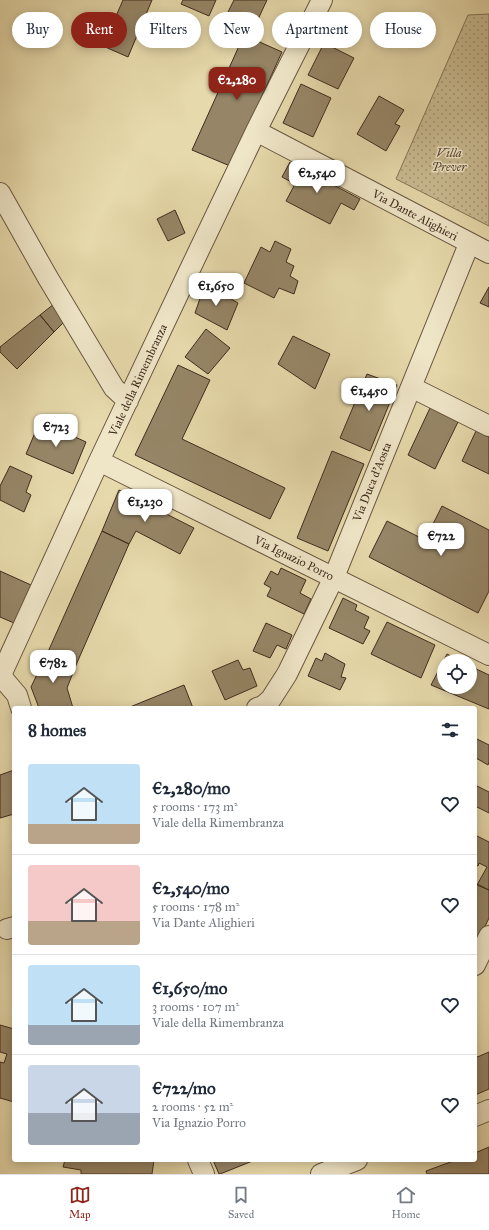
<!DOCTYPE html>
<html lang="en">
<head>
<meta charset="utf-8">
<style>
  :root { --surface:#fff; --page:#f6f6f7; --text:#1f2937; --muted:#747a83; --line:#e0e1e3; --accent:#8f2418 }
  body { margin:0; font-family:"IM FELL Great Primer",serif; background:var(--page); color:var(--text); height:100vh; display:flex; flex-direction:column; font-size:15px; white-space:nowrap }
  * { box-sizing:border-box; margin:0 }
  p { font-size:13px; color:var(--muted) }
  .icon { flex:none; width:22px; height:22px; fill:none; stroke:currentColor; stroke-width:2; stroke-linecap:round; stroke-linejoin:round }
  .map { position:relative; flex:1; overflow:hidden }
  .drawer { position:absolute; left:12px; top:706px; width:465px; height:456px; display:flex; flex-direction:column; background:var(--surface); border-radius:4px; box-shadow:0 2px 10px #0003 }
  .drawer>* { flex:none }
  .banner { position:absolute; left:12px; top:12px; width:465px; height:36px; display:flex; gap:8px }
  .tools { position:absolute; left:437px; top:654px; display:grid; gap:8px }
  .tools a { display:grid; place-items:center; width:40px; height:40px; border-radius:50%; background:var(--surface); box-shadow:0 2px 10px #0003; font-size:20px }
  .price { position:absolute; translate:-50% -34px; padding:0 9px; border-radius:8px; background:#fff; color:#222; font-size:13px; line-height:26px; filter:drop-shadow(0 1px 2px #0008) }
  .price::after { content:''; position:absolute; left:50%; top:24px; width:12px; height:9px; margin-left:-6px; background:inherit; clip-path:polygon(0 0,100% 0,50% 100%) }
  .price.selected { background:var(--accent); color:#fff }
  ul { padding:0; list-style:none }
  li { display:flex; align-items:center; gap:12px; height:100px; padding:0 16px }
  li+li { border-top:1px solid var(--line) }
  li span { display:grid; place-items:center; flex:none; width:112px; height:80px; border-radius:4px; color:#555 }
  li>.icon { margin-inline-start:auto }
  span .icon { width:48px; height:48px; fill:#fffc; stroke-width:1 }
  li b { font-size:17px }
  h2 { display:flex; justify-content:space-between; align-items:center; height:48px; padding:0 16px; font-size:17px }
  .chip { padding:0 14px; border-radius:18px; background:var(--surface); box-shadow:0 2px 10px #0003; font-size:14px; line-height:36px }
  .chip.selected { background:var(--accent); color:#fff }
  .tab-bar { display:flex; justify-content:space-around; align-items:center; height:56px; border-top:1px solid var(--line); background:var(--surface); font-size:11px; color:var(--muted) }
  .tab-bar a { display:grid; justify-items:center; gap:2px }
  .tab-bar .selected { color:var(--accent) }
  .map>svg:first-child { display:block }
  .park { fill:url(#park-dots); stroke:#857458 }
  .building { fill:#968667; stroke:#402c1e }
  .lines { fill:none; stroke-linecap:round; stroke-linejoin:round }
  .minor-casing { stroke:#6a5741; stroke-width:22 }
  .minor { stroke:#efe6c8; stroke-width:20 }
  .labels { text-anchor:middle; stroke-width:3; stroke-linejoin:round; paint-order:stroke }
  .park-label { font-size:12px; font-style:italic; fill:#5c4935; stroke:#efe6c8 }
  .street-label { font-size:12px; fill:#402c1e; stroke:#efe6c8 }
</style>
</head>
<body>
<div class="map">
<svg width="489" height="1174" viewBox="0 0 489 1174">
  <defs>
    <pattern id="park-dots" width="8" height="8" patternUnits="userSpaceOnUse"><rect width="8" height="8" fill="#cabc93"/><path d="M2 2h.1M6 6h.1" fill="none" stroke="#a59977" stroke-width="1.8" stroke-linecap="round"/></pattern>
  </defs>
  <rect width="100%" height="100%" fill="#e6d9ab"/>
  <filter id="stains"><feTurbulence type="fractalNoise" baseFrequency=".005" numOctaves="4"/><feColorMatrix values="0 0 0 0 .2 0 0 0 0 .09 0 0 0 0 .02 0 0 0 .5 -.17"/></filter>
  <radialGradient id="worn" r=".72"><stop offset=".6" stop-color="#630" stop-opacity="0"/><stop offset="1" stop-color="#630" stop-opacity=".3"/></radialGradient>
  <path class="park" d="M489,14V226L396,179L468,15Z"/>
  <path class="building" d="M123,0H152L128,57L103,46Z
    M183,0H216L209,16L181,4Z
    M234,0H267L254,28L226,16Z
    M244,35L282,52L230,166L192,150Z
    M324,43L354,58L338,89L308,75Z
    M301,84L331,98L313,137L283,123Z
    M379,96L404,110L395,124L400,126L386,151L357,134Z
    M290,162L360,199L354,210L341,203L330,224L286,201L295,184L282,177Z
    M175,210L185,233L168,241L157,219Z
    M275,241L291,249L286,262L294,266L290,276L298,281L294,294L279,288L274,298L244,283L261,247L270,252Z
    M205,284L238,303L227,330L195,313Z
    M489,287V307L480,303Z
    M54,304L65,321L54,332L40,315Z
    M40,315L54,332L17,369L0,352V347Z
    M206,329L230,348L208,374L185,357Z
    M293,336L330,354L315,389L278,364Z
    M178,365L210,380L182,439L285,488L270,519L135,455Z
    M367,374L397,385L370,451L340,438Z
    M430,408L458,422L435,469L408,455Z
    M40,421L86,442L73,474L26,454Z
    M476,431L489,437V474L462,461Z
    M332,451L364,464L328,551L297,538Z
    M10,466L32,476L26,492L31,495L24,512L0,500V486Z
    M119,490L194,528L180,554L136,531L129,544L102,531Z
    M442,506L489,530V591L478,613L369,557L387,521L425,540Z
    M102,531L129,544L76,665L47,654Z
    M281,568L306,580L300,593L311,599L304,614L267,596L271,588L264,584L271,571L278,575Z
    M0,571L31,585L14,623L0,617Z
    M343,598L357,605L355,610L369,617L364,628L370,631L363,644L329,628Z
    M387,622L435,645L421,678L371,654Z
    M266,623L292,635L286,649L277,645L270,658L253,651Z
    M325,653L345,664L341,677L346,678L340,690L308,676L316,658L322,661Z
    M47,654L76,665L67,688L73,708H39L31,687Z
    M447,654L460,661H444V687H470V666L489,675V709L431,685Z
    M238,660L243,670L250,668L257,686L225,700L212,671Z
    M184,685L193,708H130V707Z
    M475,738L489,745V762L488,765L476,758L475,760Z
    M14,770V814L0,818V775Z
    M475,785L489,792V813L475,806Z
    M475,835L489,842V890L477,885L487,867L479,863L478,866L475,864Z
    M475,883L489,890V918L475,947Z
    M0,1025L14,1029V1102L0,1098V1062L4,1063L7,1054L0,1052Z
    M489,1052V1089L475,1095V1058Z
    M489,1147V1174H427L426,1171L456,1160H475V1153Z
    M65,1160H154L152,1174H81V1170L63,1167Z
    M213,1160H255L220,1174H219Z"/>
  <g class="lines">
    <defs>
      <path id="minor" d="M256,131L489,253
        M0,193L48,278L114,388L128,401
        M411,387L489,426
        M99,461L489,655
        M0,675L17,695L21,708
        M1,675L99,461L191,267L256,131L322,0
        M257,708L263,706L271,699L287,674L334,577L469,244
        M7,929L14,927
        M475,965L489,936
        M475,1116L489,1110
        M198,1160L204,1174
        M321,1174L357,1160"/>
    </defs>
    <use href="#minor" class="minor-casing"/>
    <use href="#minor" class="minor"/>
  </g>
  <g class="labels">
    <g class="park-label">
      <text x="449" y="157">Villa<tspan x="449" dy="14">Prever</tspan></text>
    </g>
    <g class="street-label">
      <text transform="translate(415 215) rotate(28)" y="4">Via Dante Alighieri</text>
      <text transform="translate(138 380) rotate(-65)" y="4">Viale della Rimembranza</text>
      <text transform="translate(372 482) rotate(-68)" y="4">Via Duca d'Aosta</text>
      <text transform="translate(294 558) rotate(26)" y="4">Via Ignazio Porro</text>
    </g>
  </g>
  <rect width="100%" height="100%" filter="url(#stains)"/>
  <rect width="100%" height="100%" fill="url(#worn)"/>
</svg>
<div class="tools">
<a><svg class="icon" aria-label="locate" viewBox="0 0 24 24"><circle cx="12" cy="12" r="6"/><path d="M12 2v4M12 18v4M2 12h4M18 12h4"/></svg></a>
</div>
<b class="price selected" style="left:237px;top:101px">€2,280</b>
<b class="price" style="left:317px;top:194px">€2,540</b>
<b class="price" style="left:216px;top:307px">€1,650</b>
<b class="price" style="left:369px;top:412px">€1,450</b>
<b class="price" style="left:56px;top:448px">€723</b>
<b class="price" style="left:145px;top:523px">€1,230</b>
<b class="price" style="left:441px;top:557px">€722</b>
<b class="price" style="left:53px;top:684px">€782</b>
<div class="banner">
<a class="chip">Buy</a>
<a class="chip selected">Rent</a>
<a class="chip">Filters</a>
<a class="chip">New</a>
<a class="chip">Apartment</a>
<a class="chip">House</a>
</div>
<section class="drawer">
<h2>8 homes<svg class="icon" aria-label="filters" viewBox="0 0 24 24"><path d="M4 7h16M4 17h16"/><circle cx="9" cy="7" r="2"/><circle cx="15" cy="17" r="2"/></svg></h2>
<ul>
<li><span style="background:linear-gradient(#bfe0f5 75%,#b9a48a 0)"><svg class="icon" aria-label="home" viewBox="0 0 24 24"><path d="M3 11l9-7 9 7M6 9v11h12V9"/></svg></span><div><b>€2,280/mo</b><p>5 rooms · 173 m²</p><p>Viale della Rimembranza</p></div><svg class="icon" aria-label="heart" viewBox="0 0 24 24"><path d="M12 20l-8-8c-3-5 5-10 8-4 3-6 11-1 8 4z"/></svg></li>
<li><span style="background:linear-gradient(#f6c9c9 70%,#b9a48a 0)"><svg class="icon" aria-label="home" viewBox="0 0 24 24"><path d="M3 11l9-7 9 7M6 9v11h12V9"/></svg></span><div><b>€2,540/mo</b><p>5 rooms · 178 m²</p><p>Via Dante Alighieri</p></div><svg class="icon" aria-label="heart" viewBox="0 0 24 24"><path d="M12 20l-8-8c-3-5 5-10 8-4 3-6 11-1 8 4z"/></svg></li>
<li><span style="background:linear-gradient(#bfe0f5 75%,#9aa5b1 0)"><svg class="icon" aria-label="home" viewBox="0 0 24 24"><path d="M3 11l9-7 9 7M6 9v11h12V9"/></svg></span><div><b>€1,650/mo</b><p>3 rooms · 107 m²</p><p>Viale della Rimembranza</p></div><svg class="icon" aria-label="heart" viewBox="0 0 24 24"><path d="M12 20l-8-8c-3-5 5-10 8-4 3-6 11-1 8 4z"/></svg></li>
<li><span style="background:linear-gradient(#c9d6e8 60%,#9aa5b1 0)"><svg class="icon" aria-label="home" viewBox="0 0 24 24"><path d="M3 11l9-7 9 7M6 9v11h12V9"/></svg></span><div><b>€722/mo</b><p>2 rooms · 52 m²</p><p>Via Ignazio Porro</p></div><svg class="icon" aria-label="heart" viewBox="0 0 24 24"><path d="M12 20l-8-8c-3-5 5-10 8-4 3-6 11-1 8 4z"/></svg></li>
</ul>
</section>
</div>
<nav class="tab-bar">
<a class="selected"><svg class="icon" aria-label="map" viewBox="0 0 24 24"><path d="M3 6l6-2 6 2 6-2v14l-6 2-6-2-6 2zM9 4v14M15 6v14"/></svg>Map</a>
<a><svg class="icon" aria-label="saved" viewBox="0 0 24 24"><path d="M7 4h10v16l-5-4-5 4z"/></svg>Saved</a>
<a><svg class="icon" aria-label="home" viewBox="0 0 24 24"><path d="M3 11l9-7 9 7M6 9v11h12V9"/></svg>Home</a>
</nav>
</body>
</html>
